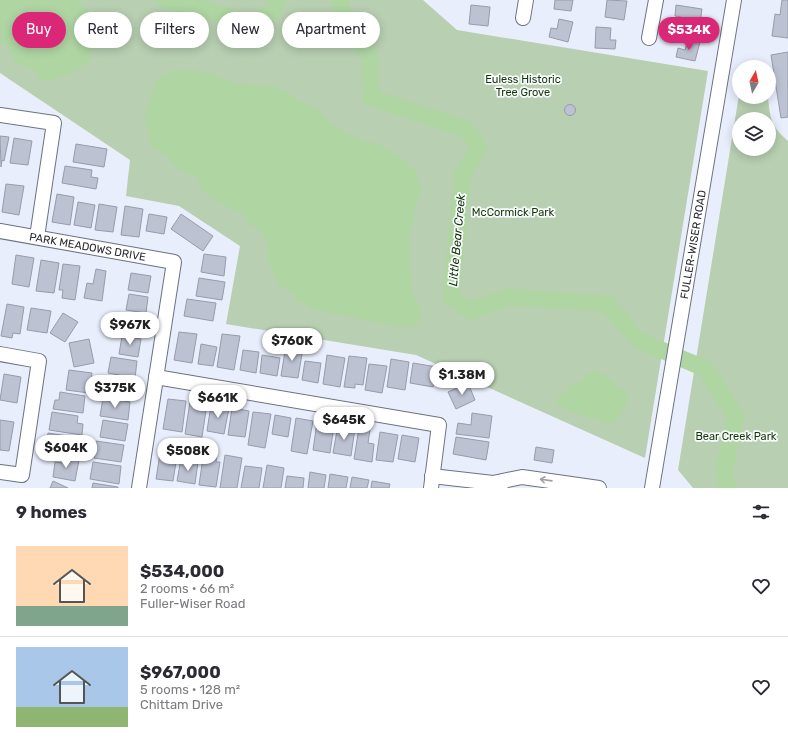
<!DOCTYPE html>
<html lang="en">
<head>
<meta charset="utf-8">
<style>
  :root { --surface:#fff; --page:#f2f2f3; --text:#2b2b33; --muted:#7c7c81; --line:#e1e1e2; --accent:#db2777 }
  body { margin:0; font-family:Rubik,sans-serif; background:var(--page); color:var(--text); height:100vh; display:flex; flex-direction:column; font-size:15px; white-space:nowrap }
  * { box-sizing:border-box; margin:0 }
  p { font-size:13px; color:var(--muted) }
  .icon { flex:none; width:22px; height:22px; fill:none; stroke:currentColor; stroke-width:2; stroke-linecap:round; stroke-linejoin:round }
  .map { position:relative; height:488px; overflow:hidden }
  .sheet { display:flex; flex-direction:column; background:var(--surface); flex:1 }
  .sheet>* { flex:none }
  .top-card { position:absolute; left:12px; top:12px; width:400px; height:36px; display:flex; gap:8px }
  .needle { width:26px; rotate:9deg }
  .tools { position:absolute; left:732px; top:60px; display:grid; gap:8px }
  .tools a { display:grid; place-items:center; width:44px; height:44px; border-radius:50%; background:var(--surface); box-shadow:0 2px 10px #0003; font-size:20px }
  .price { position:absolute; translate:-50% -34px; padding:0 9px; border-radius:14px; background:#fff; color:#222; font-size:13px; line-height:26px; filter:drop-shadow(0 1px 2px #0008) }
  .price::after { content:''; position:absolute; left:50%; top:24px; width:12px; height:9px; margin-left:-6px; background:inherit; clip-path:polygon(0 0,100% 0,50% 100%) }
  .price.selected { background:var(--accent); color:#fff }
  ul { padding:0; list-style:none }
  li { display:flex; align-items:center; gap:12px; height:100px; padding:0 16px }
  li+li { border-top:1px solid var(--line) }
  li span { display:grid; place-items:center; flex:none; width:112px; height:80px; border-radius:0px; color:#555 }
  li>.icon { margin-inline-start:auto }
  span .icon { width:48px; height:48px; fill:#fffc; stroke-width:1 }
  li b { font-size:17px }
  h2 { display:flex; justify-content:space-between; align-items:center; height:48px; padding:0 16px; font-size:17px }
  .chip { padding:0 14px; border-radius:18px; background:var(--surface); box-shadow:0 2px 10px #0003; font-size:14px; line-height:36px }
  .chip.selected { background:var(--accent); color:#fff }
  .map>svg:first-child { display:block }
  .green { fill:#b8cfb1; fill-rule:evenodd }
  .water { fill:#afd5a3 }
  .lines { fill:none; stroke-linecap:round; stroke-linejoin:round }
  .river { stroke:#afd5a3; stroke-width:17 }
  .building { fill:#bdc2d3; stroke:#979cad }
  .minor-casing { stroke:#6d7281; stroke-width:16 }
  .minor { stroke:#fff; stroke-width:14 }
  .oneway { stroke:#9e9fa2 }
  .labels { text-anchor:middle; stroke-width:3.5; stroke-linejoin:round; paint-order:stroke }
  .park-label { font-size:11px; fill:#123704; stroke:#fafbff }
  .street-label { font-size:11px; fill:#282a30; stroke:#fafbff }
  .water-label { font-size:12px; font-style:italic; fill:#103502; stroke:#fafbff }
</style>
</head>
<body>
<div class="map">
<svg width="788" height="488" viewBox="0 0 788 488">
  <rect width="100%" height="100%" fill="#e9eefc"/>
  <path class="green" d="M0,0H423L457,30L708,71L645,458L416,355L226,324L240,246L179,206L126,196L130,160L0,73Z
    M739,95V97H768C770,118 771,126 788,141V488H693L678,470ZM739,119H769V149H739Z"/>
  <path class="water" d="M0,0H76C87,9 98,17 89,31L96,45L92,50L90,61C80,69 38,95 35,70L17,63L8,47L0,44Z
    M190,70L214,74L232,83L264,85L282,89L302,102L318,109L331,124L357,138L382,146L400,157L415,170L422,187L415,207L413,224L409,233L410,267L412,291L421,309V320L414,326L403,328L308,308L306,304L295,300L293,294L284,286H279L267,258L269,250L265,238L259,228L249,224L244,213C227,208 214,200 200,189L199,178L181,171L165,155L151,145L145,116L157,79L171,71Z
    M594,370L603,374L627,394C627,408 621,416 610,424L569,411L555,403L559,396Z"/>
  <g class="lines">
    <path class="river" d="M165,0L209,11L255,25L274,10L277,0
      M339,0L350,30L369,55L371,98L466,129L479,148L463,173L451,297L471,311L507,297L607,304L638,340L706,369L736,417L724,471L728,488"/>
  </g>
  <path class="building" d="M555,0H573L571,11L554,9Z
    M607,0L627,1L624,20L605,17Z
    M782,0H788V38L772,36L775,14L780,15Z
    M471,5L490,7L488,26L469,24Z
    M676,5L702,9L700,23L694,22L693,29L680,26L681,17L675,16Z
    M559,19L573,22L568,42L549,37L551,28L557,29Z
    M596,27L611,28L610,40H616L615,49L595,48Z
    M688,39L700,42L695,61L676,57L678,48L685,50Z
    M788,52V117L781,118L771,55Z
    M564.5 110a5.5 5.5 0 1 1 11 0a5.5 5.5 0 1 1-11 0Z
    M0,136L9,137L4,161L2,160L1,167Z
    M14,138L32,141L28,165L10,163Z
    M76,144L107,149L104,167L73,162Z
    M65,166L92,170L91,177L98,178L96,189L62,183Z
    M6,184L24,186L19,215L2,212Z
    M57,194L74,197L70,225L52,222Z
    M78,202L95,205L91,228L74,225Z
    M99,204L117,207L113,232L95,230Z
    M125,206L143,209L139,237L121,235Z
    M149,214L167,217L164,234L146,231Z
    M181,214L213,236L203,251L171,229Z
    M204,254L226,257L224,276L201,272Z
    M16,255L34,258L29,287L12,284Z
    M41,260L59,263L54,293L36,291Z
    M63,264L80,266L75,300L62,298L63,290H59Z
    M96,269L106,271L102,301L84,298L87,283L93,284Z
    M131,273L151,276L148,293L128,290Z
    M199,278L225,282L222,300L196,296Z
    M129,294L148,297L146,313L126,310Z
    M187,299L216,303L213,321L184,316Z
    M7,304L24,307L20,334L13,333L12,338L1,336Z
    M31,308L51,311L47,333L27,330Z
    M63,313L78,322L65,342L50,333Z
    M116,313L144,318L141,335L113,331Z
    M179,332L197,334L192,363L174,360Z
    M222,334L240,336L234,370L217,367Z
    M122,336L141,339L138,357L119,354Z
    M89,339L94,363L74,367L69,343Z
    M201,344L217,347L213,366L198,364Z
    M286,345L303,348L298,378L281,376Z
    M243,350L259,352L256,373L240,370Z
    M262,355L280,358L277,376L260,373Z
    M327,355L345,358L340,387L323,384Z
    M349,356L367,358L363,385L355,384V388L344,387Z
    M111,357L137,361L135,378L108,373Z
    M391,359L409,362L405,390L387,387Z
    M305,361L321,363L318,383L302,380Z
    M413,363L437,367L433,387L410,383Z
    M369,364L387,366L382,393L365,390Z
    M69,370L92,373L89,393L66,390Z
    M4,374L21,377L17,403L0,400Z
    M103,377L135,382L132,399L101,394Z
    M468,383L475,400L456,409L448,392Z
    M60,392L85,396L83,413L53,409L55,400H59Z
    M103,398L130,402L128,420L100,416Z
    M168,399L186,401L182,432L163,429Z
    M190,402L207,404L202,437L185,434Z
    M211,405L229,408L224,434L207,431Z
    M232,408L249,411L245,437L228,435Z
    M52,412L78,416L77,423L83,424L82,435L49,430Z
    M253,412L271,414L265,448L248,445Z
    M472,413L492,416L489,438L456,434L458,423L471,425Z
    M275,415L291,418L288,437L272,434Z
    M296,418L313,421L307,454L291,451Z
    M0,420L14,422L9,451L0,450Z
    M103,420L128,424L125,441L100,437Z
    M317,422L334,425L330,453L313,450Z
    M338,425L355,428L351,456L333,453Z
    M359,428L370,430L368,443L374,444L372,462L354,459Z
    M380,432L398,435L393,462L376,460Z
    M48,433L81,438L78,456L45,450Z
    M402,435L419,438L415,462L398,459Z
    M456,437L489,442L486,460L453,454Z
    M96,441L124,445L121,462L94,458Z
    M161,447L178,450L173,481L156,479Z
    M536,447L554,450L552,463L534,460Z
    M204,451L217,453L216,462H220L216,487L199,485Z
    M225,455L242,458L237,488H220Z
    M63,458L79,460L75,481L53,477L55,462L62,463Z
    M181,459L198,462L195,484L177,481Z
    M93,462L121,466L119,484L90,479Z
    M267,465L284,468L281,488H263Z
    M245,466L262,468L259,488H241Z
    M310,472L326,475L324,488H308Z
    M330,474L348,477L346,488H328Z
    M287,476L304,478L303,488H285Z
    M352,477L369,480L367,488H350Z
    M53,481L68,488H50Z
    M372,481L390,484L389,488H371Z
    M93,483L118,487V488H92Z"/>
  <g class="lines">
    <defs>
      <g id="minor">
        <path d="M523,18L526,0"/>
        <path d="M649,38L656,0"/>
        <path d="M0,115L54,123L37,237"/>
        <path id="s1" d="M0,231L174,262L139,488"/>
        <path d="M0,354L39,361L22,475L0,472"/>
        <path d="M156,377L439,425L431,488"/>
        <path d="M432,476L493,483L501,485"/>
        <path d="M493,483L522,477L599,488"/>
        <path id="s2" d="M652,488L734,0"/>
      </g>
    </defs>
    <use href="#minor" class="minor-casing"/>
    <use href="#minor" class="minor"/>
  </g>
  <defs><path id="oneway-shaft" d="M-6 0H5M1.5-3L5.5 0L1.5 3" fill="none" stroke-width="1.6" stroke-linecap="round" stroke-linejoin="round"/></defs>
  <use class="oneway" href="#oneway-shaft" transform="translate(546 480) rotate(-172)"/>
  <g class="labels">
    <g class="park-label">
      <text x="523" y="83">Euless Historic<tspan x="523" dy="13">Tree Grove</tspan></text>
      <text x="513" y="216">McCormick Park</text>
      <text x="736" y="440">Bear Creek Park</text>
    </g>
    <g class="street-label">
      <text dy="4" stroke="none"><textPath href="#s2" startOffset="247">FULLER-WISER ROAD</textPath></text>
      <text dy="4" stroke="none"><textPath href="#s1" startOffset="89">PARK MEADOWS DRIVE</textPath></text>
    </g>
    <g class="water-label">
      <text transform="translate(457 240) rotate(-85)" y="4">Little Bear Creek</text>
    </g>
  </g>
</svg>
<div class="tools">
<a><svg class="needle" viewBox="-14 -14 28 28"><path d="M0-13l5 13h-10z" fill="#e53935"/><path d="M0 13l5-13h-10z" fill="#7c7c81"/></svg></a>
<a><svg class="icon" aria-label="layers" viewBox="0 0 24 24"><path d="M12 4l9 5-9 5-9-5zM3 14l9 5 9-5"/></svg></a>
</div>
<b class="price selected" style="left:689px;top:51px">$534K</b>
<b class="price" style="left:130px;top:346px">$967K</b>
<b class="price" style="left:292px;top:362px">$760K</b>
<b class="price" style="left:462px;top:396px">$1.38M</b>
<b class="price" style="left:115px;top:409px">$375K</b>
<b class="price" style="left:218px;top:419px">$661K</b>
<b class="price" style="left:344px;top:441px">$645K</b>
<b class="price" style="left:66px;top:469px">$604K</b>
<b class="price" style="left:188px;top:472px">$508K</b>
<div class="top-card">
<a class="chip selected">Buy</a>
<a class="chip">Rent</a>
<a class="chip">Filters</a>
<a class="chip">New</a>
<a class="chip">Apartment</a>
</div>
</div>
<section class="sheet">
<h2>9 homes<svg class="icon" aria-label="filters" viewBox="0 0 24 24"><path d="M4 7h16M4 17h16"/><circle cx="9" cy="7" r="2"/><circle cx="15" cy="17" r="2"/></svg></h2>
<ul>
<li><span style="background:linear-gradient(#ffd9b3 75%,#7fa58c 0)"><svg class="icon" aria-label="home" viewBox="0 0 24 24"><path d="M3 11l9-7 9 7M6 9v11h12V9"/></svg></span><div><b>$534,000</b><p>2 rooms · 66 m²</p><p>Fuller-Wiser Road</p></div><svg class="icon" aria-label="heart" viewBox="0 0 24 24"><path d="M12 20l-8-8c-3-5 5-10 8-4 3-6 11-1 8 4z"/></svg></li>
<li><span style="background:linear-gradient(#a9c7e8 75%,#8fb573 0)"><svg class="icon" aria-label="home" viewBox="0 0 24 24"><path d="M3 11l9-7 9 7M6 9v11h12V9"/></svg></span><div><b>$967,000</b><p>5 rooms · 128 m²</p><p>Chittam Drive</p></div><svg class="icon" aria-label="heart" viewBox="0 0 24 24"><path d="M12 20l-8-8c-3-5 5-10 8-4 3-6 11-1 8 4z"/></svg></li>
</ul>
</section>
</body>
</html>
